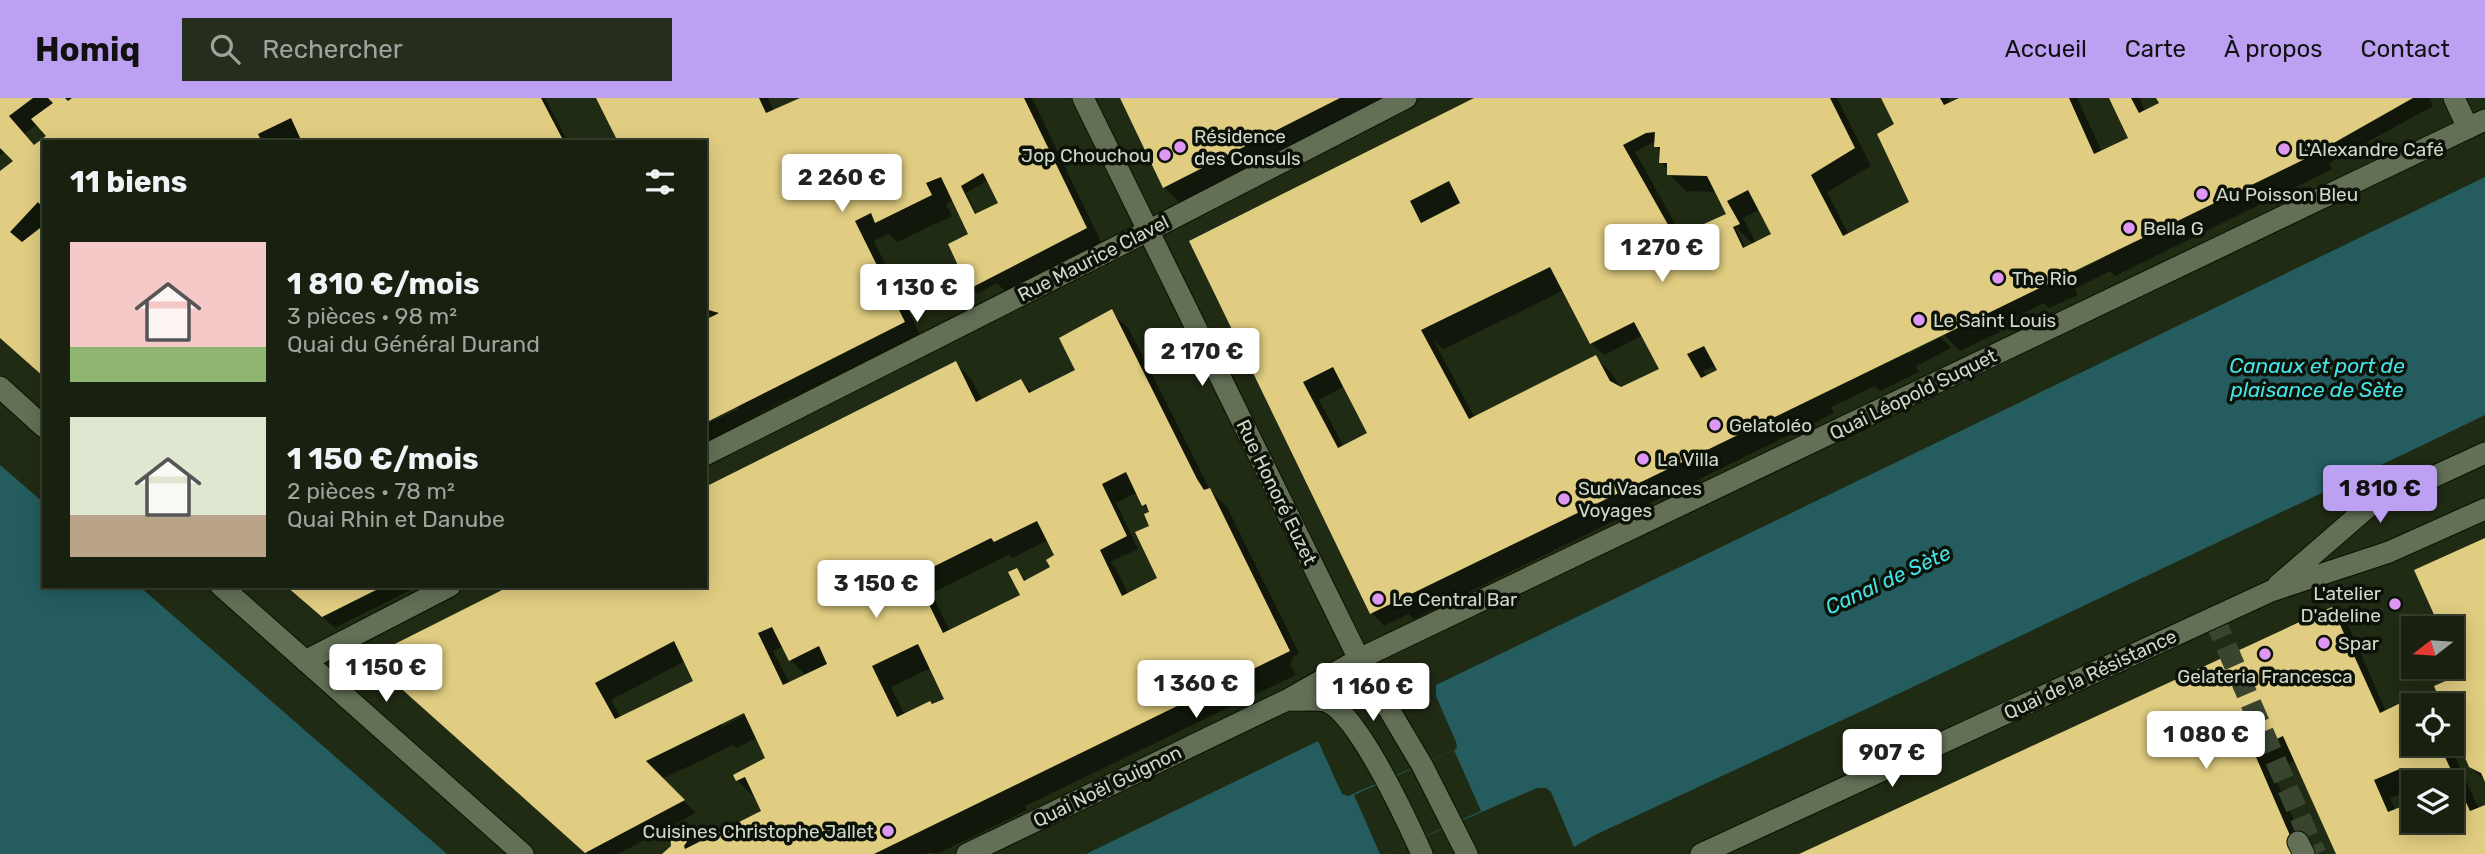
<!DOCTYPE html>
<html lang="fr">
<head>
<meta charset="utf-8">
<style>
  :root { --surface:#18200f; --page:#252d1d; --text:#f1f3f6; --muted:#9fa39e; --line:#363e2f; --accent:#bca0f2 }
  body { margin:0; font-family:Rubik,sans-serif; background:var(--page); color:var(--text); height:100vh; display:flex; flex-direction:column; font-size:26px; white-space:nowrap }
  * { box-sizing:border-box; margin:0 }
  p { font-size:23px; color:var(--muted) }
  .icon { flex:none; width:38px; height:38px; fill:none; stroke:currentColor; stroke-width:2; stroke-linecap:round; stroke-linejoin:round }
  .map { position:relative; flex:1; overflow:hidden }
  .details { position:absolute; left:42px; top:42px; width:665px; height:448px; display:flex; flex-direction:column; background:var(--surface); border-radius:0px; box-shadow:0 4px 18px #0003,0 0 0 2px var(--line) }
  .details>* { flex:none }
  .needle { width:46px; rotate:253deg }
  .controls { position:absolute; left:2401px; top:518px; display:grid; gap:14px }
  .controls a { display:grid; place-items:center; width:63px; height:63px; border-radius:0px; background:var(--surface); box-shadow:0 4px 18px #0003,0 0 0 2px var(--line); font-size:35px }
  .price { position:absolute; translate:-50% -60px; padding:0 16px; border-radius:7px; background:#fff; color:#222; font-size:23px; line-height:46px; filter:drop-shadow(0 2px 4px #0008) }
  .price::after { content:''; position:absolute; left:50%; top:42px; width:21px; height:16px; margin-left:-10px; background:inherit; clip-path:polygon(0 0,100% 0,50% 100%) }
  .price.selected { background:var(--accent); color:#111 }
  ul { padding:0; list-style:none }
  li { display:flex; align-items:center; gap:21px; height:175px; padding:0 28px }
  li span { display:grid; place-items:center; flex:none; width:196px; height:140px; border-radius:0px; color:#555 }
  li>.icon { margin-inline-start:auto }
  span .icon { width:84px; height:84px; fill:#fffc; stroke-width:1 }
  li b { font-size:30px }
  h2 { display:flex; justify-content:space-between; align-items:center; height:84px; padding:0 28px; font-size:30px }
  header { display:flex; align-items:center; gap:42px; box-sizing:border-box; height:98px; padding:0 35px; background:var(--accent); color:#111 }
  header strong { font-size:33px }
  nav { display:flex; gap:38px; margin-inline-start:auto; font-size:24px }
  .search { width:490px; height:63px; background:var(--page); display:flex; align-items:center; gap:18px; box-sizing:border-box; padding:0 24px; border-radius:0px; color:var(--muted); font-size:26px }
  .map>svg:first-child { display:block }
  .water { fill:#245c5f }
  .pier { fill:#202b14 }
  .shadow { fill:#0007; fill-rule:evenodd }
  .building { fill:#e0cd81; fill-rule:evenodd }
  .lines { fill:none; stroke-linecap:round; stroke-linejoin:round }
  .pedestrian-tunnel { stroke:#3a452f; stroke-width:21; stroke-dasharray:21 10; stroke-linecap:butt }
  .pedestrian-casing { stroke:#091301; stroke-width:23 }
  .minor-casing { stroke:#091301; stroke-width:23 }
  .tertiary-casing { stroke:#091301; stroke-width:23 }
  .secondary-casing { stroke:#091301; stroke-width:23 }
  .pedestrian { stroke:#637056; stroke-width:21 }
  .minor { stroke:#637056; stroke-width:21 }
  .tertiary { stroke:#637056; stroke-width:21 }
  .secondary { stroke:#637056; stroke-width:21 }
  .poi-dot { fill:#de98f3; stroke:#0d1208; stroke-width:2.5 }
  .labels { text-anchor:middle; stroke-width:7; stroke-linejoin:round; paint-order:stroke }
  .poi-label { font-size:19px; fill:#d0d8ca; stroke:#0d1208; text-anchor:start }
  .street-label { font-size:19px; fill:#d0d8ca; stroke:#0d1208 }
  .water-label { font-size:21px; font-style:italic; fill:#44e3e9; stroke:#0d1208 }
</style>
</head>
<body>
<header>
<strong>Homiq</strong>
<div class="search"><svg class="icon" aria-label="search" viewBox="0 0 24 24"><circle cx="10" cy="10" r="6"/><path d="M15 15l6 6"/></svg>Rechercher</div>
<nav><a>Accueil</a><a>Carte</a><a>À propos</a><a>Contact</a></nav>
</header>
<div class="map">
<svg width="2485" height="756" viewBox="0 0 2485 756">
  <rect width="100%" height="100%" fill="#202b14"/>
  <path class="water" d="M2485,79V317L2425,346L1864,612L1595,737L1574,749L1551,694L1546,690H1537L1385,756H1086L1318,643L1342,696L1348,698L1454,652L1457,650L1456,644L1436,598V587Z
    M0,367L44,405V488H139L447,756H0Z"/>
  <path class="pier" d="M1454,652L1481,713L1385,756H1380L1354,697Z"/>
  <path class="shadow" d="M0,0H545L568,44H304L302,40L294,44H44V276L0,240V75L16,64L5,54L0,57ZM38,26L49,39L36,49L24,36Z
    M597,0H768L774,13L802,0H1032L1103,148L1008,196L997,185L977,196L971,190L973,143L955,102L946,106L952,118L897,144L889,136L874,143L924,245L802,306L794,298L742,325L745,331L705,351V327L738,311L714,220L705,212V44ZM988,82L1000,106L977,117L966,95Z
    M1122,0H1387L1310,52L1300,42L1286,50L1292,61L1259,78L1249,69L1229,79L1235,90L1189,113L1164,89Z
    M1477,0H1837L1871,68L1827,94L1849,137L1911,105L1896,27L1883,0H1948L1951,6L1962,0H2077L2102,54L2130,41L2111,0H2139L2145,13L2161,6L2158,0H2429L2433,8L2329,65L2332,71L2115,178L2110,173L2075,191L2078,197L2049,210L2044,205L1997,228L2000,234L1960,253L1944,237L1950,234L1948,231L1908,252V256L1941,239L1951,250L1916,268L1919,274L1880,293L1875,288L1831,309L1834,315L1414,521L1409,516L1384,528L1372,515L1191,144ZM1656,43V48L1661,54V64L1669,72V76L1686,93L1717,94L1731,123L1682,138L1635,54ZM1760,111L1773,136L1756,145L1743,120ZM1735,128L1754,147L1746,151ZM2103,157L2104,160L2068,178V174ZM1564,192L1591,245L1604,257L1643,237L1662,271L1621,291L1613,277L1596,259L1475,320L1434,243L1444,251ZM1717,267L1720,273L1707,280L1703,273ZM1345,288L1369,336L1344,349L1319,302Z
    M1111,214L1129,231L1210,392L1227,409L1299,555L1294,558L1290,567L1296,577L1025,708L1027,712L937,756L930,754L926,756H664L670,752L683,729L700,746L764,714L756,698L754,699L737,682L768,661L758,639L737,650L733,647L662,681L696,715L618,756H588L369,560L705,488L955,265L972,282L982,302L1021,283L1033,295L1077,273ZM1138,394L1144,407L1152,415L1151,428L1160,481L1129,497L1116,471L1110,464L1138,451L1116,405ZM1048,442L1056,458L1053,470L1027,483L1016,472L1022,498L950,533L931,495L1009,457L1012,460ZM784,548L791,562L806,578L790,586L773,553ZM685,563L695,584L621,620L611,602ZM931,570L946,602L905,617L891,589ZM751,610L752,613L722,629V625Z
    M2485,442V683L2470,668L2452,625V607H2444L2436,589L2462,578L2452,552V530H2442L2417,473Z
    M286,488H418L335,530Z
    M2332,511L2349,528L2386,614L2416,599L2424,607H2413V646H2449L2479,711L2485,709V756H2337L2296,662L2272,673L2309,756H1803ZM2413,684H2452V723H2413V706L2396,713L2390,700L2413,690Z"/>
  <path class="building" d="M0,0H33L9,18L34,47L46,38L31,21L53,5L48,0H65L68,3L72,0H541L564,44H302L291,20L258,36L262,44H44V111L38,104L10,134L22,144L44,127V279L0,240V73L13,63L0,50Z
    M596,0H759L766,15L800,0H1024L1087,130L969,191L948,146L968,136L941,79L926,85L932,97L875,125L871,115L855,123L905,224L705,325V222L719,215L705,211V44H618ZM983,75L998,105L975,116L961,88Z
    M1120,0H1340L1163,90Z
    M1474,0H1830L1855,50L1811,77L1843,138L1909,104L1877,36L1894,26L1881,0H1940L1944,7L1959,0H2069L2094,56L2128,40L2109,0H2131L2139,15L2159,5L2156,0H2413L2309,59L1370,516L1189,143ZM1655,34L1654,49H1660L1659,65H1667V77L1707,78L1726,116L1675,139L1623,47L1646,35ZM1449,83L1460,105L1421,125L1410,103ZM1748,92L1771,136L1743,150L1733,129L1740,126L1727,103ZM1550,169L1590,246L1634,224L1659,271L1621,289L1610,283L1596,257L1469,321L1421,232ZM1704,248L1717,272L1701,280L1687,256ZM1333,269L1367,335L1338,350L1303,284Z
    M1112,211L1197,381L1204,392L1210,390L1290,553L874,756H662L671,748L670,733L674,731L684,727L690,739L684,748L685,751L761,713L745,679L736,683L733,677L765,660L744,615L646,663L685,702L585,755L367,560L510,488H705V389L956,263L976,304L1021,281L1029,295L1075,272L1059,240ZM1126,374L1142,408L1146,406L1149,414L1144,416L1149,428L1135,434L1157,480L1122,498L1100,452L1127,438L1102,386ZM1037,423L1054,457L1046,462L1050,469L1024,483L1017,470L1008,474L1020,497L943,535L915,478L991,440L994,444ZM772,529L789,563L819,548L827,566L783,587L758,535ZM674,543L693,583L615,621L595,585ZM918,546L944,601L932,606L930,603L897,619L872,568Z
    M2485,440V684L2481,675L2469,669L2452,629V607H2442L2434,588L2459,577L2452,560V530H2440L2414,472Z
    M286,488H384L322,519Z
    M2332,509L2380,615L2417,597L2421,607H2413V646H2439L2470,713L2485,707V756H2336L2283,638L2253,652L2298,756H1799ZM2402,670L2413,695V684H2452V723H2413V704L2388,714L2374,682Z"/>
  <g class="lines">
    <path class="pedestrian-tunnel" d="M2214,520L2316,756"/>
    <defs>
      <path id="pedestrian" d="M1359,561L2468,30
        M2298,744L2304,756"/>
      <path id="minor" d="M2454,0L2468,30L2485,22
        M705,357L1148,133
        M305,563L450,488"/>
      <path id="tertiary" d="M0,289L44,329
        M221,488L523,756
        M1287,602C1299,603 1314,601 1325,603C1356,611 1408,725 1422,756
        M967,756L1287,602L1359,561"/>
      <path id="secondary" d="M1083,0L1359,561L1422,667L1467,756
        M1148,133L1406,0
        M2278,487L2368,409L2485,355
        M1701,756L2271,493L2389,454L2485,411"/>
    </defs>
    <use href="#pedestrian" class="pedestrian-casing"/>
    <use href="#minor" class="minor-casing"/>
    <use href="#tertiary" class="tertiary-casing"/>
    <use href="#secondary" class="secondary-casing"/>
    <use href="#pedestrian" class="pedestrian"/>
    <use href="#minor" class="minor"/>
    <use href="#tertiary" class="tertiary"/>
    <use href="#secondary" class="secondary"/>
  </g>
  <g class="poi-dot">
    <circle cx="1180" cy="49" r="7"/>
    <circle cx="2284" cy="51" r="7"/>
    <circle cx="1165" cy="57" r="7"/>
    <circle cx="2202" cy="96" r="7"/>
    <circle cx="2129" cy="130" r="7"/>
    <circle cx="1998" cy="180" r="7"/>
    <circle cx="1919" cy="222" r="7"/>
    <circle cx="1715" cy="327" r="7"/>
    <circle cx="1643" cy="361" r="7"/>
    <circle cx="1564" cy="401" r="7"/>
    <circle cx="1378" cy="501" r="7"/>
    <circle cx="2395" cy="506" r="7"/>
    <circle cx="2324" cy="545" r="7"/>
    <circle cx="2265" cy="556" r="7"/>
    <circle cx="888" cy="733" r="7"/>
  </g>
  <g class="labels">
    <g class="poi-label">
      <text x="1194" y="45">Résidence<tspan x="1194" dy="22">des Consuls</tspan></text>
      <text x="2298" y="58">L'Alexandre Café</text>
      <text x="1151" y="64" text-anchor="end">Jop Chouchou</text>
      <text x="2216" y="103">Au Poisson Bleu</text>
      <text x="2143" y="137">Bella G</text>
      <text x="2012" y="187">The Rio</text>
      <text x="1933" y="229">Le Saint Louis</text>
      <text x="1729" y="334">Gelatoléo</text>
      <text x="1657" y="368">La Villa</text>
      <text x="1578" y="397">Sud Vacances<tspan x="1578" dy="22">Voyages</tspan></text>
      <text x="2381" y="502" text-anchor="end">L'atelier<tspan x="2381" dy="22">D'adeline</tspan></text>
      <text x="1392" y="508">Le Central Bar</text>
      <text x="2338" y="552">Spar</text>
      <text x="2265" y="585" text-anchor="middle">Gelateria Francesca</text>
      <text x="874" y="740" text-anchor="end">Cuisines Christophe Jallet</text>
    </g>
    <g class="street-label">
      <text transform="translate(1093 160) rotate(-27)" y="7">Rue Maurice Clavel</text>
      <text transform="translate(1913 296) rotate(-26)" y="7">Quai Léopold Suquet</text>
      <text transform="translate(1277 394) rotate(64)" y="7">Rue Honoré Euzet</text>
      <text transform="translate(2090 576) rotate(-25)" y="7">Quai de la Résistance</text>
      <text transform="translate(1107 688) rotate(-26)" y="7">Quai Noël Guignon</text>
    </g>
    <g class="water-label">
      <text x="2317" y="275">Canaux et port de<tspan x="2317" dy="24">plaisance de Sète</tspan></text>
      <text transform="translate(1888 482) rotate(-25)" y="7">Canal de Sète</text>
    </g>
  </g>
</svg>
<div class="controls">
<a><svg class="needle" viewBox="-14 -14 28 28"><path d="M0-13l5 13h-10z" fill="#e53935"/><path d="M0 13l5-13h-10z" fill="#9fa39e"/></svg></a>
<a><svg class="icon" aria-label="locate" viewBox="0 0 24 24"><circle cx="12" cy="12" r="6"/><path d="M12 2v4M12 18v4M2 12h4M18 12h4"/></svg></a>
<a><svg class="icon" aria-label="layers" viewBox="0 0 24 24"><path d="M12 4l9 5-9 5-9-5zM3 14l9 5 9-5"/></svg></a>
</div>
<b class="price" style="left:842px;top:116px">2 260 €</b>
<b class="price" style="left:1662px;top:186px">1 270 €</b>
<b class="price" style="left:917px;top:226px">1 130 €</b>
<b class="price" style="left:1202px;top:290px">2 170 €</b>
<b class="price selected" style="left:2380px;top:427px">1 810 €</b>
<b class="price" style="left:876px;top:522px">3 150 €</b>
<b class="price" style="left:386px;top:606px">1 150 €</b>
<b class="price" style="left:1196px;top:622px">1 360 €</b>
<b class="price" style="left:1373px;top:625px">1 160 €</b>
<b class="price" style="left:2206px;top:673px">1 080 €</b>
<b class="price" style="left:1892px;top:691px">907 €</b>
<section class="details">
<h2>11 biens<svg class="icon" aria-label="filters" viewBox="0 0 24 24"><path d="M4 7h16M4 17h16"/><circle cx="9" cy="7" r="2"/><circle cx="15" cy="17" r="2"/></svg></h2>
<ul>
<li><span style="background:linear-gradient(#f6c9c9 75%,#8fb573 0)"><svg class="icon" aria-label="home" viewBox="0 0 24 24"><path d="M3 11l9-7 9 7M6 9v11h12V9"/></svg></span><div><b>1 810 €/mois</b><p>3 pièces · 98 m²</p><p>Quai du Général Durand</p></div></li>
<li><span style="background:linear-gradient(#dfe7d0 70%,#b9a48a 0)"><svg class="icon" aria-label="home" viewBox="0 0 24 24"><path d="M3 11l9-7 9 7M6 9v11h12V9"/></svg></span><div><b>1 150 €/mois</b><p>2 pièces · 78 m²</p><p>Quai Rhin et Danube</p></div></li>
</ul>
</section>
</div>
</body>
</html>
